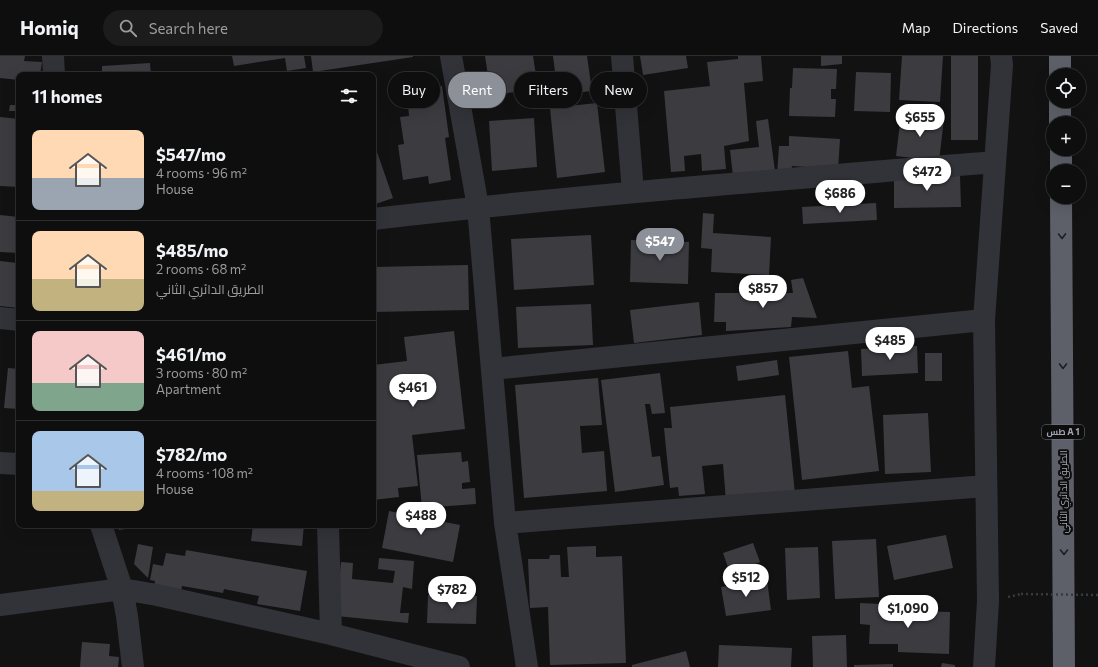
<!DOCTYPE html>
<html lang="en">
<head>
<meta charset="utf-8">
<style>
  :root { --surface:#0e0e0e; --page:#1c1c1c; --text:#f1f3f6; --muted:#9b9c9e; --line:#2e2e2e; --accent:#8c9099 }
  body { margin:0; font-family:Commissioner,Cairo,sans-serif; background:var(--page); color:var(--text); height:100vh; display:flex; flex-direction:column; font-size:15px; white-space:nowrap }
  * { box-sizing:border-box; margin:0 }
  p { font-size:13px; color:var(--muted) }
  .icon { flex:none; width:22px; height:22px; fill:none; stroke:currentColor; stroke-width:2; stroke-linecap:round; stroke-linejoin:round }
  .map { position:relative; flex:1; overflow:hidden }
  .details { position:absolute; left:16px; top:16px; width:360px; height:456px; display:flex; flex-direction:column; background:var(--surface); border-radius:8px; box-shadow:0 4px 16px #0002,0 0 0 1px var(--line) }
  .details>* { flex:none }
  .banner { position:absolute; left:388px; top:16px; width:380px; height:36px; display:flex; gap:8px }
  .fabs { position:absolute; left:1046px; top:12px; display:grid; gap:8px }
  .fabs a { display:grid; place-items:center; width:40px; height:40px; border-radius:50%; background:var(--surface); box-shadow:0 4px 16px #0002,0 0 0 1px var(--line); font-size:20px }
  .price { position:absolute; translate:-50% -34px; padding:0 9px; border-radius:14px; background:#fff; color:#222; font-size:13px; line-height:26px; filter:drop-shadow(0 1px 2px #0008) }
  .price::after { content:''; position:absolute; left:50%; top:24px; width:12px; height:9px; margin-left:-6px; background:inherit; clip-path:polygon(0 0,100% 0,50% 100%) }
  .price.on { background:var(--accent); color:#fff }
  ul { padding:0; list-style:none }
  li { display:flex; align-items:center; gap:12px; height:100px; padding:0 16px }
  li+li { border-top:1px solid var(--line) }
  li span { display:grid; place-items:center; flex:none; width:112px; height:80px; border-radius:8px; color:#555 }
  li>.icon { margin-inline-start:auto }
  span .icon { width:48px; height:48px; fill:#fffc; stroke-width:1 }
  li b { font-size:17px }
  h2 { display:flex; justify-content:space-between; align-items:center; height:48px; padding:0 16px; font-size:17px }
  .tag { padding:0 14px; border-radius:18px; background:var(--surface); box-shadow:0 4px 16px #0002,0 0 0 1px var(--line); font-size:14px; line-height:36px }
  .tag.on { background:var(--accent); color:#fff }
  header { display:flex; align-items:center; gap:24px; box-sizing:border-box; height:56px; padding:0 20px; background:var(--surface); border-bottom:1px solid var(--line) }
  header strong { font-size:19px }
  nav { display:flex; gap:22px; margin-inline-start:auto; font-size:14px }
  .search { width:280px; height:36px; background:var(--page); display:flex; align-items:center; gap:10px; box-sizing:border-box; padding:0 14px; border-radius:22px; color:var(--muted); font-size:15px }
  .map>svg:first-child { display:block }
  .building { fill:#3c3b40 }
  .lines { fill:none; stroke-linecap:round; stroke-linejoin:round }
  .path { stroke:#383a3f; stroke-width:2.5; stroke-dasharray:2 3; stroke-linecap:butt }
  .street { stroke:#323338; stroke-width:22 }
  .highway { stroke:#5e6069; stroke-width:22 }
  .path-bridge { stroke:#383a3f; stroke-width:2.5; stroke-dasharray:2 3; stroke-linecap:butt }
  .oneway { stroke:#1d1e20 }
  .labels { text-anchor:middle; stroke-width:4; stroke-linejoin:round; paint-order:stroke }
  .shield { fill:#0d0d0e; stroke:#757882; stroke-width:1 }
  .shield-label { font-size:9px; font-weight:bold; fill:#a2a6b4 }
  .street-label { font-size:10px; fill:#a2a6b4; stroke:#0d0d0e }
</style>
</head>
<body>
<header>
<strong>Homiq</strong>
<div class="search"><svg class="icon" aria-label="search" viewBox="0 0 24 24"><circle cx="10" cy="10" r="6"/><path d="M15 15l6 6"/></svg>Search here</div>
<nav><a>Map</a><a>Directions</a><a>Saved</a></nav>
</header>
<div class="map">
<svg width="1098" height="611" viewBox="0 0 1098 611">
  <rect width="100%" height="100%" fill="#121213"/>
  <path class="building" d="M0,0H25L24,5L42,6L40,19H19V24L0,22Z
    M232,0H304L306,12L287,15L285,2L234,10Z
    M311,0H413V1L313,16Z
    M485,0H533L538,32L491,40Z
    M553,0H587L592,35L558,39Z
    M640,0H686L688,12L643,19Z
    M738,0H761L763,25L744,27L749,85L724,90L726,113L702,115L701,98L684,100L685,115L671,116L664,35L710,30L707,6L738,3Z
    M821,0H842V8L821,10Z
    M902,0H943L940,46L899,44Z
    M951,0H978V84H951Z
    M150,7L151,19H102V10Z
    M793,12L837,13L836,33H831V43H836L835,61L789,60L790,32H792Z
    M856,16L891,17L890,56L854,55Z
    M442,30L449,81L445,82L451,124L429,128L428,120L403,124L398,89L404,88L400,61L409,60L408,49L398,51L396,37Z
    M597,47L605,116L557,122L550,52Z
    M10,49H19V55H9Z
    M901,59L944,63L939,105L896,100Z
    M0,61L19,63V131L0,130Z
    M534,62L537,111L492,115L489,65Z
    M768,63L775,115L733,120L730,94L759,91L756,65Z
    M789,80L840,83L838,113L792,110L791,120L777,119L779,90H789Z
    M377,96L393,142L373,149V97Z
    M960,120L961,151L894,152V122Z
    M876,147L877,164L803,168L802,151Z
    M703,157L714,158L713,177L771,181L769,219L711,216L712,193L701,192Z
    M0,159L19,161V197L0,196Z
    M591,179L594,229L514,234L511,183Z
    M631,184L689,186L688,228L630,226Z
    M0,205L17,207L16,214H19V252L0,250Z
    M468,209L469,254L373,256V211Z
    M803,222L817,262L792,261L791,271L726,275V266H714L715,237H793L791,224Z
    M699,246L702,279L634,287L630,254Z
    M591,248L593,289L518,292L516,251Z
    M454,275L465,373L412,379L418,430L398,432L399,441L373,444V309L407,305L404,281Z
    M917,290L918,317L862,320L861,293Z
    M848,295L852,332L869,330L879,415L802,424L789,301Z
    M925,297H942V325H925Z
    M777,304L779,319L738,325L736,310Z
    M8,312L19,313V353L4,352Z
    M660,317L665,357L652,358L650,348H645L652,401L660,400L664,429L615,436L601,324Z
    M598,322L602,369L580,370L582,397L604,395L607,435L524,442L515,329Z
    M785,339L795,438L726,445L723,408L702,410L705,438L679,440L678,431L670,432L664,372H672L670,351Z
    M928,357L931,416L885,418L883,359Z
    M461,396L462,406L468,405L470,426L462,427V433L475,432L476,448L422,452L417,399Z
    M389,455L460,469L453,506L382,492Z
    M118,469H144V470L119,474Z
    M253,469H304L302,490L251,485Z
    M946,479L953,512L894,524L887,490Z
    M876,483L879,541L835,543L832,485Z
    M753,487L760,506L730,517L723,497Z
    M138,488L153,491L148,522L134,508Z
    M596,490V501L622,500L626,607L550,609L548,551L530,552L528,503H549L550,499H560L561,521H569L567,491Z
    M818,491L820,542L787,544L785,492Z
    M186,494L307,515L300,555L257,548L259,540L224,533L223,537L182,530L181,536L154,532L155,525L150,524L153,508L163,510L166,497L185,500Z
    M379,502L414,505L412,533L403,531L400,557H409L408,567L336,560L341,506L353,507L352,523L393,527L395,515L378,513Z
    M767,524L771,554L726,560L721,531Z
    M428,539L477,540L476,568L427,567Z
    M860,547L881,548V554L950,556L949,598L898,596V588H869L870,569L860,568Z
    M846,579L847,611H813L812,580Z
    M82,586L110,588L109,600L119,601L118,611H80Z
    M719,589L792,592L791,611H718Z
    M686,595L690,611H632V609Z
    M942,607L955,609V611H941Z
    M893,608V611H854V609Z"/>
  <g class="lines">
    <path class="path" d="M1008,541L1021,538"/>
    <path class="street" d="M53,0L54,19
      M451,0L478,151L505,467L527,611
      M622,0L633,136
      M373,163C580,139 788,123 995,106
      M0,262L19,264
      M492,313L984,264
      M0,407L19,408
      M505,467L986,430
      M101,469L122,533L127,560L133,611
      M328,469L331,578
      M0,549L122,533L157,539L331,578L459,611
      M984,611L988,545L984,264L1002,9L1001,0"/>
    <path class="highway" d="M1060,0V19
      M1060,45V67
      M1061,93V115
      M1061,141L1064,611"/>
    <path class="path-bridge" d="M1021,538L1098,539"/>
  </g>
  <defs><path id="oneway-chevron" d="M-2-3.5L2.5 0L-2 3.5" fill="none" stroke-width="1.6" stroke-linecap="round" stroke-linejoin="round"/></defs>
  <g class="oneway">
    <use href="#oneway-chevron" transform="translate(1062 180) rotate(89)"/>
    <use href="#oneway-chevron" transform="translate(1063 310) rotate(90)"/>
    <use href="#oneway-chevron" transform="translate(1064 496) rotate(90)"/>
  </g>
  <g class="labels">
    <rect class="shield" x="1042" y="369" width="42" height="14" rx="3"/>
    <g class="shield-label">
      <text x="1063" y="379">طس A 1</text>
    </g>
    <g class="street-label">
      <text transform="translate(1063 436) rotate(-90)" y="4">الطريق الدائري الثاني</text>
    </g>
  </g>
</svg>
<div class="fabs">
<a><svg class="icon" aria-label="locate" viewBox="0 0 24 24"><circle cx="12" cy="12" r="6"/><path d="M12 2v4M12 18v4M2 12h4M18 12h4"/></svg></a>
<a>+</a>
<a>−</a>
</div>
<b class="price" style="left:920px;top:82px">$655</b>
<b class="price" style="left:927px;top:136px">$472</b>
<b class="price" style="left:840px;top:158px">$686</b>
<b class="price on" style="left:660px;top:206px">$547</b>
<b class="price" style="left:763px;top:253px">$857</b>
<b class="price" style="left:890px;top:305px">$485</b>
<b class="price" style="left:413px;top:352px">$461</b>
<b class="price" style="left:421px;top:480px">$488</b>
<b class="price" style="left:746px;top:542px">$512</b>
<b class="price" style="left:452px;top:554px">$782</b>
<b class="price" style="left:908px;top:573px">$1,090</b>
<div class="banner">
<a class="tag">Buy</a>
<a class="tag on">Rent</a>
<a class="tag">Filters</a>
<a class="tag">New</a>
</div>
<section class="details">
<h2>11 homes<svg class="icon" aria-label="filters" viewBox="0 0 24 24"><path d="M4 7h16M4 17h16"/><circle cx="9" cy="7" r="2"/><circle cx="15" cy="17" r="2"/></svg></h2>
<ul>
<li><span style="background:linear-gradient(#ffd9b3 60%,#9aa5b1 0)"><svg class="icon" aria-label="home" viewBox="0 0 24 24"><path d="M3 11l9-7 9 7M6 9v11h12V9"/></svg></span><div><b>$547/mo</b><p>4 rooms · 96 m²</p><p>House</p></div></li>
<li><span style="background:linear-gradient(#ffd9b3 60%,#c2b280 0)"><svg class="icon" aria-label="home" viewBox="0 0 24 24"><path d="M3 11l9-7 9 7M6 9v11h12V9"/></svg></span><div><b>$485/mo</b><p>2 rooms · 68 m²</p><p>الطريق الدائري الثاني</p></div></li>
<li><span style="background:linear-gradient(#f6c9c9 65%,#7fa58c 0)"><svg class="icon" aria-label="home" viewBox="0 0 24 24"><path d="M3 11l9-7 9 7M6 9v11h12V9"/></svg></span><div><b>$461/mo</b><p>3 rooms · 80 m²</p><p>Apartment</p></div></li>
<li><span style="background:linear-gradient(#a9c7e8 75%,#c2b280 0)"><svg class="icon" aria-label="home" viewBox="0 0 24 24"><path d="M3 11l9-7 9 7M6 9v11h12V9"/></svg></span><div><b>$782/mo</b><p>4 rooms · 108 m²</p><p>House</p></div></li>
</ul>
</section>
</div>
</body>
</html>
